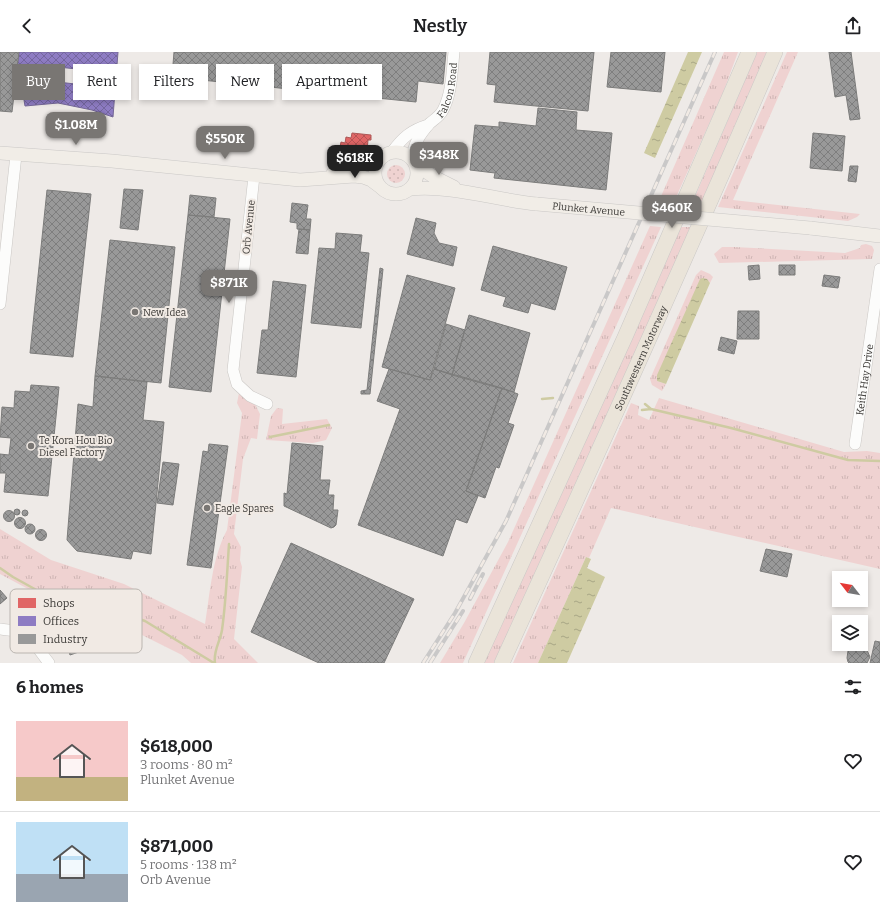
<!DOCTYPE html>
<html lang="en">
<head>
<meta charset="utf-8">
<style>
  :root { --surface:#fff; --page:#f2f2f2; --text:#202124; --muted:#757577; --line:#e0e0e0; --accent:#797673 }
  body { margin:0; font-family:Bitter,serif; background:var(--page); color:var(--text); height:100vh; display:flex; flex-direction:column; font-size:15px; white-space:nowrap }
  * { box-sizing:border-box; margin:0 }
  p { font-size:13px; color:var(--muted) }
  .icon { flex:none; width:22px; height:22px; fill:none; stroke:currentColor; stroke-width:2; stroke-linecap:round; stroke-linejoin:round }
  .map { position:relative; height:611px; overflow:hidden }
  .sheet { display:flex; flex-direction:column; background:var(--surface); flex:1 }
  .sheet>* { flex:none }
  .hud { position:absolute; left:12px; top:12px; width:400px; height:36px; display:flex; gap:8px }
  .needle { width:26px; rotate:301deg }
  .tools { position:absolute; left:832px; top:519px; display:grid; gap:8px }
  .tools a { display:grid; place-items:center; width:36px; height:36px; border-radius:0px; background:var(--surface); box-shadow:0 2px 6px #0003; font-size:20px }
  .price { position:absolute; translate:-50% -34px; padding:0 9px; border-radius:8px; background:var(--accent); color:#fff; font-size:13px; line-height:26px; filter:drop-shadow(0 1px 2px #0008) }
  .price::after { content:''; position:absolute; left:50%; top:24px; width:12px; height:9px; margin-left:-6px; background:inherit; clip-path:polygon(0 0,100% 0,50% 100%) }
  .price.selected { background:#222; color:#fff }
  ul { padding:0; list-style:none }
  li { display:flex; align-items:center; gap:12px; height:100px; padding:0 16px }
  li+li { border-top:1px solid var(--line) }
  li span { display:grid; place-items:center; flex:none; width:112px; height:80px; border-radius:0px; color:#555 }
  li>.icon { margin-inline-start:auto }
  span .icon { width:48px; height:48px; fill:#fffc; stroke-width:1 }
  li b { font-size:17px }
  h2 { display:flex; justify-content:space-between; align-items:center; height:48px; padding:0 16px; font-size:17px }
  .chip { padding:0 14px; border-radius:0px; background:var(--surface); box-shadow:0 2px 6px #0003; font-size:14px; line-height:36px }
  .chip.selected { background:var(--accent); color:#fff }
  header { display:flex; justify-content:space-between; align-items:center; height:52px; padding:0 16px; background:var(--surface); font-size:18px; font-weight:600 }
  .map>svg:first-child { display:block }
  .grass { fill:url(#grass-tufts) }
  .park { fill:url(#park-dots) }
  .water { fill:url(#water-ripples) }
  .shops { fill:url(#shops-cross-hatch); stroke:#ae5857 }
  .offices { fill:url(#offices-cross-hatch); stroke:#756898; fill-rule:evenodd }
  .industry { fill:url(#industry-cross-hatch); stroke:#7c7c7b }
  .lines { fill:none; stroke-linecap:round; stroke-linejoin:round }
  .stream { stroke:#cecba2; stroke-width:2.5 }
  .minor-casing { stroke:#cac7c4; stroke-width:12 }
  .major-casing { stroke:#cac8c6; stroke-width:14 }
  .highway-casing { stroke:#cac8c6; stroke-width:16 }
  .minor { stroke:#fcfcfb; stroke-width:11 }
  .major { stroke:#f1ede7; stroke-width:13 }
  .highway { stroke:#eae4d9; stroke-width:15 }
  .rail-casing { stroke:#c9c8c8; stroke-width:4 }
  .rail { stroke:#f1eae4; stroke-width:2.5; stroke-dasharray:8; stroke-linecap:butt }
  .major-bridge-casing { stroke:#cac8c6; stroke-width:14; stroke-linecap:butt }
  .major-bridge { stroke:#f1ede7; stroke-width:13 }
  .poi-dot { fill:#797673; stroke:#f1eae4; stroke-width:1.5 }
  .labels { text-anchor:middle; stroke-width:4; stroke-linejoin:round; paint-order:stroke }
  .street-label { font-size:10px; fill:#3a3835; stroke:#f1eae4 }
  .poi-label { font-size:10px; fill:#3a3835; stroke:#f1eae4; text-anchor:start }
  .key { fill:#f1eae4; stroke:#bab5b0; stroke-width:1 }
  .key-label { font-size:11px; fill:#3a3835 }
</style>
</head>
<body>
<header><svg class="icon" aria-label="back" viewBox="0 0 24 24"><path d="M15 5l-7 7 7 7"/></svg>Nestly<svg class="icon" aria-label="share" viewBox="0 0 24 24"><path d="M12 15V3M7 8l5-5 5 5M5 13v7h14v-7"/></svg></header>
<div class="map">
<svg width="880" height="611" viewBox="0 0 880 611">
  <defs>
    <pattern id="grass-tufts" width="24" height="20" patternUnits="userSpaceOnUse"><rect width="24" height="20" fill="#efd2d1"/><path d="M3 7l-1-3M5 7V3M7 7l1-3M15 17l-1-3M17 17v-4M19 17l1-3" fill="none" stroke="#ceb5b4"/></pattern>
    <pattern id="park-dots" width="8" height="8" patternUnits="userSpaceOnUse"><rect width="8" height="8" fill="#efd2d1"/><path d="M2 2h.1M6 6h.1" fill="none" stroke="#ceb5b4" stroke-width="1.8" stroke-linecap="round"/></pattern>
    <pattern id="water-ripples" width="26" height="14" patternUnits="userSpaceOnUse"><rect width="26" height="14" fill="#cecba2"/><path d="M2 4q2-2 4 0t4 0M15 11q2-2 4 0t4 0" fill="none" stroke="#a8a685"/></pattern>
    <pattern id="shops-cross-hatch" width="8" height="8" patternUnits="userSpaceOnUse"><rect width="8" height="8" fill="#e06666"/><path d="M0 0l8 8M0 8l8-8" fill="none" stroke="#b75555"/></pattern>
    <pattern id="offices-cross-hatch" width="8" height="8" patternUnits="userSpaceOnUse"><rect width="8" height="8" fill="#8e7cc3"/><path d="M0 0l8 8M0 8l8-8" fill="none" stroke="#75679f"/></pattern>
    <pattern id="industry-cross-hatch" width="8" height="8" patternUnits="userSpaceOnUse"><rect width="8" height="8" fill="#999"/><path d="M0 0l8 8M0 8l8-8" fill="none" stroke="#7e7e7e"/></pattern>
  </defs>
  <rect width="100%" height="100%" fill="#eeeae7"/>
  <path class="grass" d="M724,0H738L723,41L673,152L659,149Z
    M757,0H767L700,155L691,154Z
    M787,0H798L733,148L860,162L857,165L848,169L718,155Z
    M650,174L661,175L463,611H440L464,571L508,490Z
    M681,175H692L494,611H483Z
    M866,192L872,194L874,198L872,207L719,211L714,202L722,195H734L845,201L860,196L861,193Z
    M701,218L710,222L713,225L710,231L707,227L657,329L666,332L662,339L652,333L650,327L696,223Z
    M239,341L254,350L260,362L257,387L251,386L243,407L234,482L241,495L240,508L242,515L234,587L258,611H191L182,603L140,582L124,576L113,574L91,563L58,553L0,522V477L51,508L124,532L205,572C210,541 212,506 227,478L242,361L237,351Z
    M659,346L844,400L867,399L880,401V517L611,456L589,506L586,505L538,611H513L631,351L639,354L638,363L649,368Z
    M277,356L283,357L282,372L327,367L332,376L326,388L313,391L266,388L271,364Z"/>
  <path class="park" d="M387 122a9 9 0 1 1 18 0a9 9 0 1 1-18 0Z"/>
  <path class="water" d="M688,0H702L655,106L644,101Z
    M703,226L707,227L710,231L666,332L657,329V323L700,227Z
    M586,505L591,507L587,516L605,525L567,611H538Z"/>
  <path class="shops" d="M352,81L371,83V88H368L367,99L340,95L341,90L345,91L346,85L351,86Z"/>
  <path class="offices" d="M19,0H118L113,65L92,58L58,51L25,54L24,48L26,45L30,42H34L43,46V41L14,38ZM58,15L96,19L94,34L57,30Z"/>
  <path class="industry" d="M0,0H19L12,60L0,59Z
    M174,0H446L443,32L418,29L416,50L172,25Z
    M490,0H594L588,59L494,50L496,33L487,32Z
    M611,0H665L661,40L607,35Z
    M829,0H851L860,67L850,68L846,43L835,45Z
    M538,56L577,60L576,78L612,81L606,138L494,126L495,121L470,118L475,73L499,75V70L536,74Z
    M813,81L845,84L842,119L810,116Z
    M850,114H858L856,130L848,129Z
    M124,137L143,138L138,178L120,176Z
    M47,138L91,142L73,305L30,301Z
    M190,143L216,146L214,165L188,163Z
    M292,151L308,153L306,167H311L310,178L297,177V171L290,170Z
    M188,163L230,167L211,340L169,335Z
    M416,166L436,171L434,181L439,191L457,195L453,214L407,202Z
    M299,177L310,178L308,202L296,201Z
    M336,181L362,183L360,200L369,201L361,276L311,271L319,196L335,197Z
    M110,188L175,195L161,331L95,324Z
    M493,194L567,215L555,258L531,251L528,261L503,254L506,245L481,238Z
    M759,213L760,227L749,228L748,214Z
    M779,213H795V223H779Z
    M380,216L383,217L370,342H361V339L367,338Z
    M407,223L455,236L430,328L382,315Z
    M824,223L840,225L838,236L822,234Z
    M273,229L306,233L296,325L257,321L262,278H268Z
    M738,259H759V287H737Z
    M469,263L530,281L514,340L452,323Z
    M446,272L465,278L452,323L434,317Z
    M721,285L737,289L734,302L718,298Z
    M389,317L430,328L434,317L502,336L466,439L478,444L467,471L456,467L443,504L358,473L400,357L377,349Z
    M95,324L147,330L143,368L164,370L151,502L133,499L131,507L77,499L67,488L78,352L93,355Z
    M31,333L59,335L48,444L4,440L6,421H0V402L9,403L11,386L0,385L2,355L14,356L15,339L30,340Z
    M502,336L518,342L508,371L514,373L499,416L496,415L485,446L466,439Z
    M292,391L323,394L320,428H330L328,443H334L333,458H338L336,473L334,475L331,476L284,454V441L287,442Z
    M209,392L228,394L211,516L187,513L203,399L208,400Z
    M163,410L179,412L173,453L157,451Z
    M14 460a3 3 0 1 1 6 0a3 3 0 1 1-6 0Z
    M22 461a3 3 0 1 1 6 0a3 3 0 1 1-6 0Z
    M3.5 464a5.5 5.5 0 1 1 11 0a5.5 5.5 0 1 1-11 0Z
    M14.5 471a5.5 5.5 0 1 1 11 0a5.5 5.5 0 1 1-11 0Z
    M25 477a5 5 0 1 1 10 0a5 5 0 1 1-10 0Z
    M35.5 483a5.5 5.5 0 1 1 11 0a5.5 5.5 0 1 1-11 0Z
    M291,491L414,547L384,611H319L251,580Z
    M766,497L792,502L787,525L760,519Z
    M0,538L7,546L0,552Z
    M94,569L102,592L70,603L68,597L65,598L53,580L61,577L62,580Z
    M875,589L880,590V611H870Z
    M857,593L865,595L867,598L870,605L867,611H849L848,610L847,606L848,599L854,594Z"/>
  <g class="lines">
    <path class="stream" d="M542,347L553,346
      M651,357L731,376L848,408L880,409
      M642,358L651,357L645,352
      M270,385L329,373
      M0,516L13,525L51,546L116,559L145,569L214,611
      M215,611C213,599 220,590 222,578C226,550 227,521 229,492"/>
    <defs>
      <g id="minor">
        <path d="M392,100C402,86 411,78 428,73"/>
        <path id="s1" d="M414,109C410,95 421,81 430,71C435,67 440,64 443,58C452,41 452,19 454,0"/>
        <path d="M254,124L233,318L237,332L250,344L267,352"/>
        <path d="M0,252L16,103"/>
        <path id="s2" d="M855,392L880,217"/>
        <path d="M0,577C5,578 11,578 16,579C31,583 40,600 49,611"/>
      </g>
      <path id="major" d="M375 121a21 21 0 1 1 42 0a21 21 0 1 1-42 0Z
        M0,101L112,109L300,128L354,124L363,125L371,128L379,134
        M416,113L434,125L454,135
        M333,121L370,110L382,104
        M410,137C453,133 495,148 537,152
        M810,176L880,184"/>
      <g id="highway">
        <path d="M476,611L625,285L749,0"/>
        <path id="s3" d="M502,611C595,408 687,205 775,0"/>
      </g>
    </defs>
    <use href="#minor" class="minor-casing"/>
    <use href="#major" class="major-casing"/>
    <use href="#highway" class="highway-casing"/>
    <use href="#minor" class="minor"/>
    <use href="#major" class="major"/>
    <use href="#highway" class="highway"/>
    <defs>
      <path id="rail" d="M470,547L483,522
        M423,611L455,561L506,469L715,0
        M430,611L463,559"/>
    </defs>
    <use href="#rail" class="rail-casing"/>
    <use href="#rail" class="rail"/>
    <defs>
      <g id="major-bridge">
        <path id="s4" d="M537,152L810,176"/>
      </g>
    </defs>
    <use href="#major-bridge" class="major-bridge-casing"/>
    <use href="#major-bridge" class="major-bridge"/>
  </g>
  <g class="poi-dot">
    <circle cx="135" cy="260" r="4"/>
    <circle cx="31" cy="394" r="4"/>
    <circle cx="207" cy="456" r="4"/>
  </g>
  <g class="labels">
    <g class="street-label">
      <text dy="4" stroke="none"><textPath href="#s1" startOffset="82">Falcon Road</textPath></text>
      <text dy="4" stroke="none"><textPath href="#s4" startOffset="52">Plunket Avenue</textPath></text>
      <text transform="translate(248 175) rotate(-84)" y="4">Orb Avenue</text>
      <text dy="4" stroke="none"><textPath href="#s3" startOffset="335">Southwestern Motorway</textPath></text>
      <text dy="4" stroke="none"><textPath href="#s2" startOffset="65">Keith Hay Drive</textPath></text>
    </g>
    <g class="poi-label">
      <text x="143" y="264">New Idea</text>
      <text x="39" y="392">Te Kora Hou Bio<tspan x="39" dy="12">Diesel Factory</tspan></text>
      <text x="215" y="460">Eagle Spares</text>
    </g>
  </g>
  <rect x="10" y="537" width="132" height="64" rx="6" class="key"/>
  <rect x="18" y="546" width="18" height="10" fill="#e06666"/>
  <rect x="18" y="564" width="18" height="10" fill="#8e7cc3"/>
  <rect x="18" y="582" width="18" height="10" fill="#999"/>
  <g class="key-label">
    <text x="43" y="555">Shops</text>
    <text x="43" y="573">Offices</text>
    <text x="43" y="591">Industry</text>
  </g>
</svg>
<div class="tools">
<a><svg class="needle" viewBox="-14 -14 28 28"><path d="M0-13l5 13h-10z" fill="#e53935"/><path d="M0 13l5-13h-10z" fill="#757577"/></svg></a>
<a><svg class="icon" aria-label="layers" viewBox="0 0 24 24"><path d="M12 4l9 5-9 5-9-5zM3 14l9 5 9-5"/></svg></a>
</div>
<b class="price" style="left:76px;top:94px">$1.08M</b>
<b class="price" style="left:225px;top:108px">$550K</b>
<b class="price" style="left:439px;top:124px">$348K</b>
<b class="price selected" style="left:355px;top:127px">$618K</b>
<b class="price" style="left:672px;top:177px">$460K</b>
<b class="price" style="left:229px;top:252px">$871K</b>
<div class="hud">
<a class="chip selected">Buy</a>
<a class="chip">Rent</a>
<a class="chip">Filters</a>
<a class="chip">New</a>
<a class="chip">Apartment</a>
</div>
</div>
<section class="sheet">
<h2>6 homes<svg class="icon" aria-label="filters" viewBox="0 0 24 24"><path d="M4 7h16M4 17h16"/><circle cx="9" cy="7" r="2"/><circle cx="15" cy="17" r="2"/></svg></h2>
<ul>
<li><span style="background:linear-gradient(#f6c9c9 70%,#c2b280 0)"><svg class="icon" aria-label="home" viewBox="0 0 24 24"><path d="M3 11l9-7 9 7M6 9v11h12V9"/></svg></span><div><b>$618,000</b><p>3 rooms · 80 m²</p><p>Plunket Avenue</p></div><svg class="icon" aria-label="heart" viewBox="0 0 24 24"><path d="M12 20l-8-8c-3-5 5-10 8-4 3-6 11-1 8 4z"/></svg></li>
<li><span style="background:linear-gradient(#bfe0f5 65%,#9aa5b1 0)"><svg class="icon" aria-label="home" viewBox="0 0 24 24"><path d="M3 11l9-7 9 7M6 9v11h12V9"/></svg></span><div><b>$871,000</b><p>5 rooms · 138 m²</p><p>Orb Avenue</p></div><svg class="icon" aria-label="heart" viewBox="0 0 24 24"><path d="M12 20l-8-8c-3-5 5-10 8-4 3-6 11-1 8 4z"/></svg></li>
</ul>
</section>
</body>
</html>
